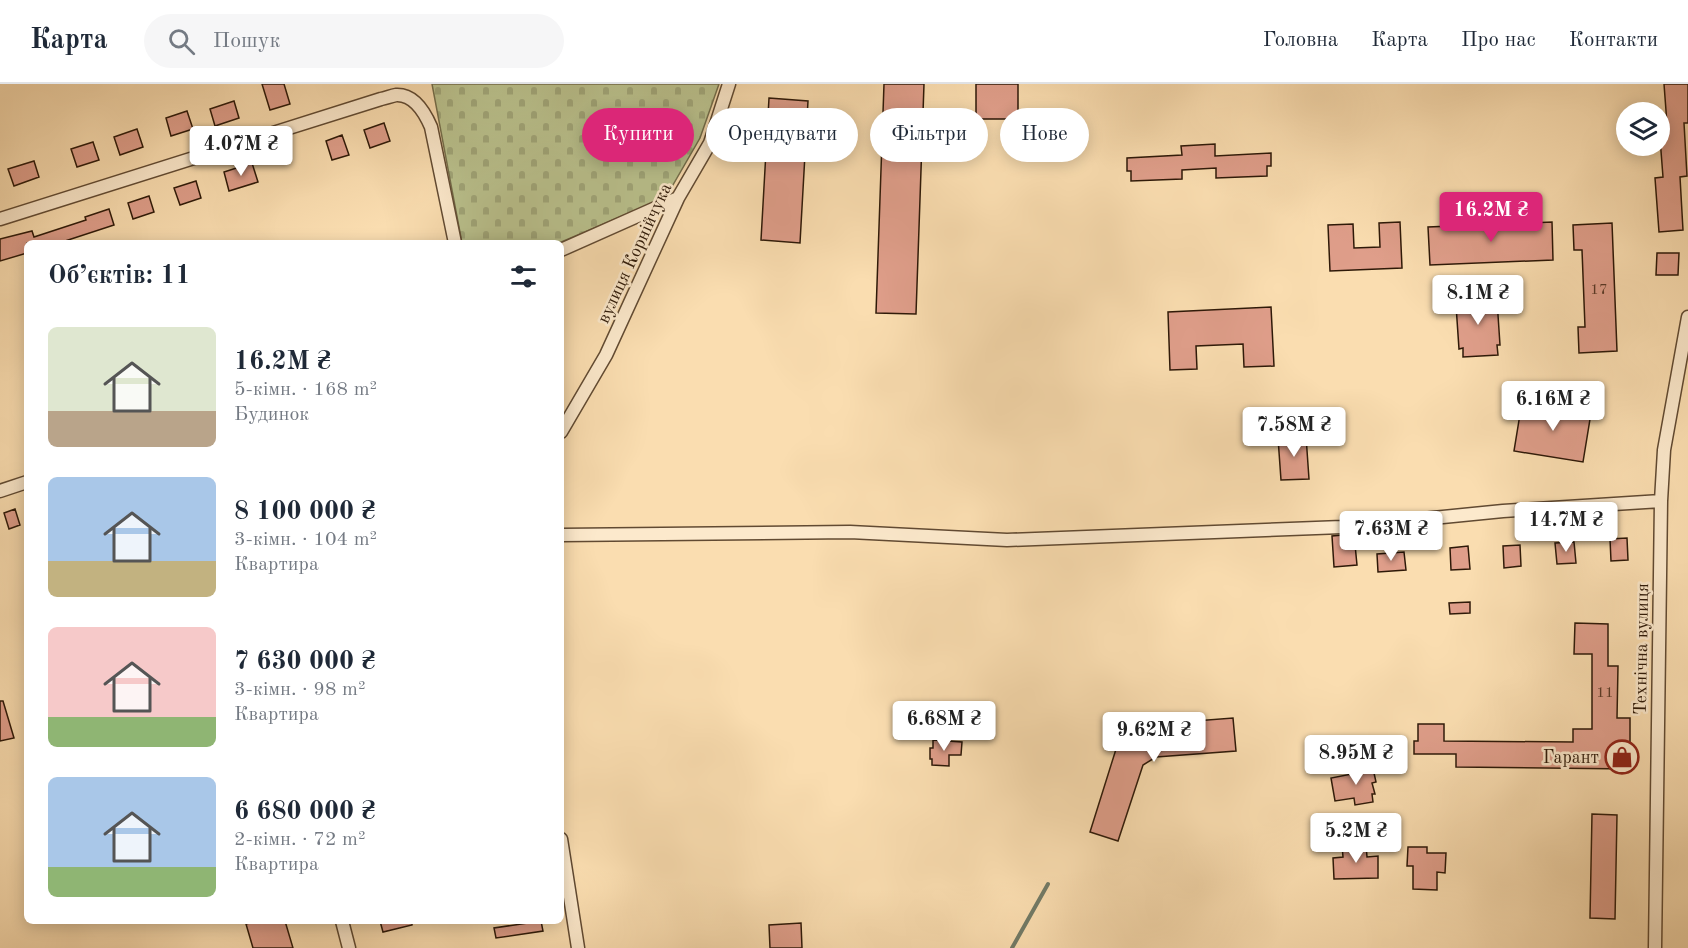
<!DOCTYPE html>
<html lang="uk">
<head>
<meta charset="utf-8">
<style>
  :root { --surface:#fff; --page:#f6f6f7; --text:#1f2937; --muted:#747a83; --line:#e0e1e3; --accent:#db2777 }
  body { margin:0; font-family:"Old Standard TT",serif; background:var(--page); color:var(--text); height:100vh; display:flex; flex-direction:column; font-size:22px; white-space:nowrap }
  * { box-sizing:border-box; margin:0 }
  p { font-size:20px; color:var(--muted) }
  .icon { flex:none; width:33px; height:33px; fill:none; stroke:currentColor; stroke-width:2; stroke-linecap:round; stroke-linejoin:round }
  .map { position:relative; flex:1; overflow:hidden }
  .details { position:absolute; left:24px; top:156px; width:540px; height:684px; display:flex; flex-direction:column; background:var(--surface); border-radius:9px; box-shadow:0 3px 15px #0003 }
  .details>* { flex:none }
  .hud { position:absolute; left:582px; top:24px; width:570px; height:54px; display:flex; gap:12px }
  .buttons { position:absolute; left:1616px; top:18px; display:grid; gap:12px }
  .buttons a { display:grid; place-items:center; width:54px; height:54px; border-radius:50%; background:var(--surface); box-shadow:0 3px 15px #0003; font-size:30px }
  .price { position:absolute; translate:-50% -51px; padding:0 14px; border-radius:6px; background:#fff; color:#222; font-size:20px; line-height:39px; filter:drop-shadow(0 2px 3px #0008) }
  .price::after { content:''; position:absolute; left:50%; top:36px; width:18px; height:14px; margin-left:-9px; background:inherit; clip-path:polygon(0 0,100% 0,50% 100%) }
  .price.active { background:var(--accent); color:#fff }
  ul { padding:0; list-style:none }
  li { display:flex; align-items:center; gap:18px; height:150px; padding:0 24px }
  li span { display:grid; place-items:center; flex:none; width:168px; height:120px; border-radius:9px; color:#555 }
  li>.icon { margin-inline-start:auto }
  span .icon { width:72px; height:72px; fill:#fffc; stroke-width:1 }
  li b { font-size:26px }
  h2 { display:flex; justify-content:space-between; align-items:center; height:72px; padding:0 24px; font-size:26px }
  .chip { padding:0 21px; border-radius:27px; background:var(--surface); box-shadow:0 3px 15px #0003; font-size:21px; line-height:54px }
  .chip.active { background:var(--accent); color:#fff }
  header { display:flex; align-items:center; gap:36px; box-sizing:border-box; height:84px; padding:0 30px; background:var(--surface); border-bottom:2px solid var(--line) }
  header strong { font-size:28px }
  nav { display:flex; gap:33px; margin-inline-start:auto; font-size:21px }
  .search { width:420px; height:54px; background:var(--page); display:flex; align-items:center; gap:15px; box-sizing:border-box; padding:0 21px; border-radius:33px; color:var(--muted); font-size:22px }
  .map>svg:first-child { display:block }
  .cemetery { fill:url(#cemetery-stones); stroke:#746e4b; stroke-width:1.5 }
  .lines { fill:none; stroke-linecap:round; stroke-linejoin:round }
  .stream { stroke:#727b67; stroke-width:4 }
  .building { fill:#df9e8a; stroke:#2e1908; stroke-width:1.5 }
  .street-casing { stroke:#614a32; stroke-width:15 }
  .street { stroke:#fce9cc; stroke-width:12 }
  .labels { text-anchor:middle; stroke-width:5; stroke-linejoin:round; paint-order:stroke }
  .number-label { font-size:15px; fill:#5a3a28 }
  .street-label { font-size:18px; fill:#2e1908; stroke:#fce9cc }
  .poi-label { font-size:18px; fill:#2e1908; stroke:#fce9cc; text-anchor:end }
</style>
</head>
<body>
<header>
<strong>Карта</strong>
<div class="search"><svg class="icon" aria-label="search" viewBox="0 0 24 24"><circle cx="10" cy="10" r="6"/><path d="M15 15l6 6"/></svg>Пошук</div>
<nav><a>Головна</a><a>Карта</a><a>Про нас</a><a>Контакти</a></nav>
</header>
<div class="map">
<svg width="1688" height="864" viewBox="0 0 1688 864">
  <defs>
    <pattern id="cemetery-stones" width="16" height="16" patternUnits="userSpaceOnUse" patternTransform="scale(1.5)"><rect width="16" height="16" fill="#bac28e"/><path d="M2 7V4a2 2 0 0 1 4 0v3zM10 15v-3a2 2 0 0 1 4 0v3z" fill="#a0a679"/></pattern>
  </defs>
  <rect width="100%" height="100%" fill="#faddb0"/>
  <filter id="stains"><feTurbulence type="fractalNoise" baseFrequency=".00333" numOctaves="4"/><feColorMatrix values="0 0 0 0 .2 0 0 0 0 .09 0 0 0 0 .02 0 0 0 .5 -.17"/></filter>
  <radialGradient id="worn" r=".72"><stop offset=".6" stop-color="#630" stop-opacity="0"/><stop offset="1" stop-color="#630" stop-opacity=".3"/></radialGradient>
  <path class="cemetery" d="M432,0H719L700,54L670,106L655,118L559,159H462Z"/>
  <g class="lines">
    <path class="stream" d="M1012,864L1048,800"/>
  </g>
  <path class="building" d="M262,0H284L290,20L270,26Z
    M884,0H924L916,230L876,229Z
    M976,0H1018V35H976Z
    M1664,0H1688V39H1684L1687,92L1680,93L1683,146L1659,148L1655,94L1663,93L1659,41L1667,40Z
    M769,14L808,17L800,159L761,156Z
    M234,17L239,34L215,42L210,25Z
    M187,27L193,45L171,52L166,34Z
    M384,39L390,57L370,64L364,46Z
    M137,45L143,63L120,71L114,53Z
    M342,51L349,71L332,76L326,57Z
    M93,58L99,76L77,83L71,65Z
    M1215,60V72L1271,69V82H1267V92L1216,94V84L1182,86V95L1131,97V87H1127V74L1182,71L1181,62Z
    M34,77L39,93L14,102L8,85Z
    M252,79L258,98L229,107L224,88Z
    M196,97L201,114L180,121L174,104Z
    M149,112L154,128L133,135L128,119Z
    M109,125L114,141L59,159H27V169L0,177V155L32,147L34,153L86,136L85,133Z
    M1400,138L1402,184L1330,187L1328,141L1353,140L1354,164L1380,163L1379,139Z
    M1552,138L1553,176L1430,181L1428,143Z
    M1612,139L1617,267L1579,269L1578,243H1585L1582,166H1574L1573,141Z
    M1657,169H1679L1678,191H1656Z
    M1459,211H1469V213L1490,212V217L1497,216L1500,261H1497L1498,271L1463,273V264L1459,265L1456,221L1460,220Z
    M1271,223L1274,282L1244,283L1243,260L1196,262L1197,285L1170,286L1168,228Z
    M1522,318L1591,329L1583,378L1514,367Z
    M1306,352L1309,395L1281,396L1278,354Z
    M15,425L20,441L9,445L4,429Z
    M1354,450L1357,481L1334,483L1332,452Z
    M1627,454L1628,476L1611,477L1610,455Z
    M1574,458L1576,479L1557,480L1555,459Z
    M1520,461L1521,482L1504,484L1503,462Z
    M1468,462L1470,485L1451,486L1450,464Z
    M1404,468L1406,486L1378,488L1377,470Z
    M1470,518V529L1450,530L1449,519Z
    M1575,539L1608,540V582H1618L1617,634H1630V685L1456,683V670H1414V657H1418V640H1444V657L1573,658V645H1592V570H1574Z
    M0,617H3L14,654L0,657Z
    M1233,634L1236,667L1156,673L1143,681L1118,757L1090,748L1117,662L1143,641Z
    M933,656L962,658L961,671H949V682L932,681V675H930V664H933Z
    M1372,680L1376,698L1372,699L1375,710H1372L1373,718L1355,721L1354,714L1335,717L1331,694L1357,689L1355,683Z
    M1592,730L1617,731L1615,835L1590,834Z
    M1366,760L1367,773L1378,772V794L1334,795L1333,774L1343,773L1342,761Z
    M1408,763H1427V769H1446L1445,789L1437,788V806L1413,805V782H1407Z
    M257,837H285L293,864H253L246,840Z
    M380,837H412V841L383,848Z
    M541,837L543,847L496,854L494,844Z
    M801,839L802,864H770L769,841Z"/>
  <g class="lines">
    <defs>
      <path id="street" d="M0,135L381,15C386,14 391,12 396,11C414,10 425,29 431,43L455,159
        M561,166L678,114
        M561,348L606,271L678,114L710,59L729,0
        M0,407L27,398
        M561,451L850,448L1007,456L1342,443L1503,427L1661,417
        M561,755L578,864
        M342,837L349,864
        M1655,864L1661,417L1664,366L1688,233"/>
    </defs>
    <use href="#street" class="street-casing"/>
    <use href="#street" class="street"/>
  </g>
  <defs>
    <symbol id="shop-ring" viewBox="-11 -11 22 22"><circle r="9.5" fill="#fce9cc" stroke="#8f2418" stroke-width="1.5"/><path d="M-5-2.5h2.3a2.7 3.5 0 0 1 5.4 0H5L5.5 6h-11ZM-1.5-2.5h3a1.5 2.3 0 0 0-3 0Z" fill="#8f2418"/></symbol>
  </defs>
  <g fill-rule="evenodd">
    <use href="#shop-ring" x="1603" y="654" width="38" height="38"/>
  </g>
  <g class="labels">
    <g class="number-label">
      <text x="1599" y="210">17</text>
      <text x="1605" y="613">11</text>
    </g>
    <g class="street-label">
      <text transform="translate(634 169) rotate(-65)" y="6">вулиця Корнійчука</text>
      <text transform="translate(1641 565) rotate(-89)" y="6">Технічна вулиця</text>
    </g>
    <g class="poi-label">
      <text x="1599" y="679">Гарант</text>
    </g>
  </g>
  <rect width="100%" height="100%" filter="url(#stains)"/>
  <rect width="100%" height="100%" fill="url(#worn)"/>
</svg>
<div class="buttons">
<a><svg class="icon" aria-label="layers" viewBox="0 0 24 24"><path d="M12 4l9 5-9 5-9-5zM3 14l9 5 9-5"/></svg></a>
</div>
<b class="price" style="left:241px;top:93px">4.07M ₴</b>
<b class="price active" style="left:1491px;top:159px">16.2M ₴</b>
<b class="price" style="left:1478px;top:242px">8.1M ₴</b>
<b class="price" style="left:1553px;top:348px">6.16M ₴</b>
<b class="price" style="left:1294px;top:374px">7.58M ₴</b>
<b class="price" style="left:1566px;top:469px">14.7M ₴</b>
<b class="price" style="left:1391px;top:478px">7.63M ₴</b>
<b class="price" style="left:944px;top:668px">6.68M ₴</b>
<b class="price" style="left:1154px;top:679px">9.62M ₴</b>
<b class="price" style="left:1356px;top:702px">8.95M ₴</b>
<b class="price" style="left:1356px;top:780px">5.2M ₴</b>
<div class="hud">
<a class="chip active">Купити</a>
<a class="chip">Орендувати</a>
<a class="chip">Фільтри</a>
<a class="chip">Нове</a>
</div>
<section class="details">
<h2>Об’єктів: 11<svg class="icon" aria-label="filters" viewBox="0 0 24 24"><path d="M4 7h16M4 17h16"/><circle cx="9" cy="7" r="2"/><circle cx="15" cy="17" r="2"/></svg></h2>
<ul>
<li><span style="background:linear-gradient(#dfe7d0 70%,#b9a48a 0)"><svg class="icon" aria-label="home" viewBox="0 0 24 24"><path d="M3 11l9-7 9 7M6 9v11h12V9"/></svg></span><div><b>16.2M ₴</b><p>5-кімн. · 168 m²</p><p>Будинок</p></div></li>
<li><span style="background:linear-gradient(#a9c7e8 70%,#c2b280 0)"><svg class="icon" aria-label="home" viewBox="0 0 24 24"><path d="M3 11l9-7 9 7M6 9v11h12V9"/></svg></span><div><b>8 100 000 ₴</b><p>3-кімн. · 104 m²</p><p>Квартира</p></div></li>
<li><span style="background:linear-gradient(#f6c9c9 75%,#8fb573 0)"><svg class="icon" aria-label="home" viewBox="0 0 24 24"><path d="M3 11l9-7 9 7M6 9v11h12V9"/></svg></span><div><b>7 630 000 ₴</b><p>3-кімн. · 98 m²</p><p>Квартира</p></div></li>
<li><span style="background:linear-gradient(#a9c7e8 75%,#8fb573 0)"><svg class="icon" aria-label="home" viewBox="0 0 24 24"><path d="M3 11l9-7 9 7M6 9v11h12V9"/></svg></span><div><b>6 680 000 ₴</b><p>2-кімн. · 72 m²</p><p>Квартира</p></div></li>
</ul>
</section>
</div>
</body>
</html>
